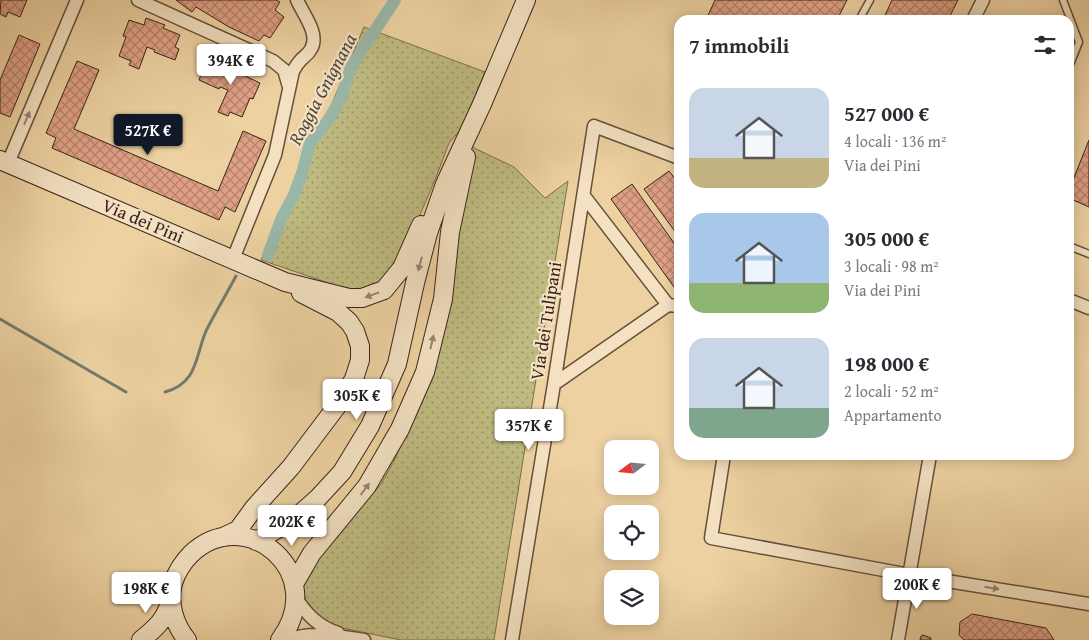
<!DOCTYPE html>
<html lang="it">
<head>
<meta charset="utf-8">
<style>
  :root { --surface:#fff; --page:#f7f7f7; --text:#2b2b33; --muted:#7c7c81; --accent:#111827 }
  body { margin:0; font-family:"Gentium Book Plus",serif; background:var(--page); color:var(--text); height:100vh; display:flex; flex-direction:column; font-size:19px; white-space:nowrap }
  * { box-sizing:border-box; margin:0 }
  p { font-size:16px; color:var(--muted) }
  .icon { flex:none; width:28px; height:28px; fill:none; stroke:currentColor; stroke-width:2; stroke-linecap:round; stroke-linejoin:round }
  .map { position:relative; flex:1; overflow:hidden }
  .drawer { position:absolute; left:674px; top:15px; width:400px; height:445px; display:flex; flex-direction:column; background:var(--surface); border-radius:15px; box-shadow:0 2px 12px #0003 }
  .drawer>* { flex:none }
  .needle { width:32px; rotate:254deg }
  .buttons { position:absolute; left:604px; top:440px; display:grid; gap:10px }
  .buttons a { display:grid; place-items:center; width:55px; height:55px; border-radius:10px; background:var(--surface); box-shadow:0 2px 12px #0003; font-size:25px }
  .price { position:absolute; translate:-50% -42px; padding:0 11px; border-radius:5px; background:#fff; color:#222; font-size:16px; line-height:32px; filter:drop-shadow(0 1px 2px #0008) }
  .price::after { content:''; position:absolute; left:50%; top:30px; width:15px; height:11px; margin-left:-8px; background:inherit; clip-path:polygon(0 0,100% 0,50% 100%) }
  .price.current { background:var(--accent); color:#fff }
  ul { padding:0; list-style:none }
  li { display:flex; align-items:center; gap:15px; height:125px; padding:0 15px }
  li span { display:grid; place-items:center; flex:none; width:140px; height:100px; border-radius:15px; color:#555 }
  li>.icon { margin-inline-start:auto }
  span .icon { width:60px; height:60px; fill:#fffc; stroke-width:1 }
  li b { font-size:21px }
  h2 { display:flex; justify-content:space-between; align-items:center; height:60px; padding:0 15px; font-size:21px }
  .map>svg:first-child { display:block }
  .grass { fill:url(#grass-dots); stroke:#7b6f4d }
  .lines { fill:none; stroke-linecap:round; stroke-linejoin:round }
  .stream { stroke:#727c6f; stroke-width:3 }
  .canal { stroke:#99b7a8; stroke-width:12 }
  .building { fill:url(#building-cross-hatch); stroke:#38241a }
  .lane-casing { stroke:#654f3c; stroke-width:9 }
  .street-casing { stroke:#654f3c; stroke-width:15 }
  .secondary-casing { stroke:#38241a; stroke-width:20 }
  .lane { stroke:#f3e1c2; stroke-width:6 }
  .street { stroke:#f3e1c2; stroke-width:12 }
  .secondary { stroke:#f3e1c2; stroke-width:18 }
  .oneway { fill:#96826e }
  .labels { text-anchor:middle; stroke-width:4.5; stroke-linejoin:round; paint-order:stroke }
  .street-label { font-size:18px; fill:#38241a; stroke:#f3e1c2 }
  .water-label { font-size:19px; font-style:italic; fill:#50493e; stroke:#f3e1c2 }
</style>
</head>
<body>
<div class="map">
<svg width="1089" height="640" viewBox="0 0 1089 640">
  <defs>
    <pattern id="grass-dots" width="8" height="8" patternUnits="userSpaceOnUse" patternTransform="scale(1.25)"><rect width="8" height="8" fill="#beba80"/><path d="M2 2h.1M6 6h.1" fill="none" stroke="#9b9768" stroke-width="1.8" stroke-linecap="round"/></pattern>
    <pattern id="building-cross-hatch" width="8" height="8" patternUnits="userSpaceOnUse" patternTransform="scale(1.25)"><rect width="8" height="8" fill="#dfa085"/><path d="M0 0l8 8M0 8l8-8" fill="none" stroke="#b6826c"/></pattern>
  </defs>
  <rect width="100%" height="100%" fill="#edd1a1"/>
  <filter id="stains"><feTurbulence type="fractalNoise" baseFrequency=".004" numOctaves="4"/><feColorMatrix values="0 0 0 0 .2 0 0 0 0 .09 0 0 0 0 .02 0 0 0 .5 -.17"/></filter>
  <radialGradient id="worn" r=".72"><stop offset=".6" stop-color="#630" stop-opacity="0"/><stop offset="1" stop-color="#630" stop-opacity=".3"/></radialGradient>
  <path class="grass" d="M364,27L485,72L461,129L449,143L435,180L403,254L382,284L365,291L349,290L261,260L292,193L310,138L325,120Z
    M472,147L514,167L545,198L568,181L494,640H401L342,628L322,620L306,602L303,590L306,576L351,514L366,501L381,484L393,463L416,412Z"/>
  <g class="lines">
    <path class="stream" d="M0,319L126,392
      M165,392C198,383 195,357 206,331C215,313 226,295 236,276"/>
    <path class="canal" d="M268,255L282,217L294,195L303,170L310,143L329,119L341,98L351,67L395,0"/>
  </g>
  <path class="building" d="M1,0H27L20,17L8,12L6,17L0,14Z
    M176,0H276L280,2L275,10L284,17L270,38L264,35L259,41L229,27L196,7L192,12Z
    M715,0H847L837,20H706Z
    M892,0H958L948,20H883Z
    M146,18L165,25L163,28L180,35L175,47L179,49L175,60L154,52L155,50L147,47L139,69L129,65L131,61L119,56L126,37L123,36L129,20L144,25Z
    M19,35L40,44L10,117L0,113V80Z
    M212,59L229,66L230,62L248,70L245,76L260,83L253,99L250,98L242,117L230,112L228,116L218,112L228,90L220,87L219,89L199,80L203,69L207,71Z
    M77,61L99,70L74,129L218,191L243,131L266,141L235,212L225,207L219,220L52,148L56,138L46,133Z
    M1089,140V207L1069,198V190Z
    M669,171L679,184V237L644,189Z
    M632,184L679,250V294L611,199Z
    M972,614L1046,628L1054,640H964L959,635L960,622Z
    M923,635L931,638V640H920L921,636Z"/>
  <g class="lines">
    <defs>
      <path id="lane" d="M1063,0L1079,42L1069,67
        M859,20L870,0
        M1069,246L1089,254"/>
      <path id="street" d="M138,0L273,61L284,70L289,87
        M973,20L983,0
        M8,163L77,0
        M584,196L668,305
        M233,259L275,155L293,71C295,68 297,64 300,61C303,57 308,55 311,49C320,34 303,14 297,0
        M1069,300L1089,308
        M554,384L668,305L679,306
        M724,455L711,538L910,575L1089,604
        M296,598C307,615 319,627 338,633
        M287,640C311,631 339,636 364,640
        M512,640L554,384L594,126L679,158
        M898,640L930,455"/>
      <path id="secondary" d="M0,160L285,282L349,298H362L384,290L402,268L421,225
        M223,537L238,530L254,508L291,467L337,406L354,379L360,360V346L355,331L349,322L338,312L301,293
        M256,541L292,521L317,499L342,472L370,426L397,364L415,283L428,233L445,184L482,104L526,0
        M294,584L312,553L367,486L400,429L425,372L443,299L450,232L466,157
        M141,640C156,628 165,620 171,600
        M187,640C174,624 168,603 173,583C177,571 182,563 191,554C246,502 330,573 280,640"/>
    </defs>
    <use href="#lane" class="lane-casing"/>
    <use href="#street" class="street-casing"/>
    <use href="#secondary" class="secondary-casing"/>
    <use href="#lane" class="lane"/>
    <use href="#street" class="street"/>
    <use href="#secondary" class="secondary"/>
  </g>
  <defs><path id="oneway-solid" d="M-6-.8H1V-3.2L6.5 0L1 3.2V.8H-6Z" transform="scale(1.25)"/></defs>
  <g class="oneway">
    <use href="#oneway-solid" transform="translate(27 118) rotate(-67)"/>
    <use href="#oneway-solid" transform="translate(420 264) rotate(105)"/>
    <use href="#oneway-solid" transform="translate(372 295) rotate(160)"/>
    <use href="#oneway-solid" transform="translate(432 342) rotate(-77)"/>
    <use href="#oneway-solid" transform="translate(365 489) rotate(-54)"/>
    <use href="#oneway-solid" transform="translate(992 588) rotate(9)"/>
  </g>
  <g class="labels">
    <g class="street-label">
      <text transform="translate(143 221) rotate(23)" y="6">Via dei Pini</text>
      <text transform="translate(546 321) rotate(-81)" y="6">Via dei Tulipani</text>
    </g>
    <g class="water-label">
      <text transform="translate(322 89) rotate(-62)" y="7">Roggia Gnignana</text>
    </g>
  </g>
  <rect width="100%" height="100%" filter="url(#stains)"/>
  <rect width="100%" height="100%" fill="url(#worn)"/>
</svg>
<div class="buttons">
<a><svg class="needle" viewBox="-14 -14 28 28"><path d="M0-13l5 13h-10z" fill="#e53935"/><path d="M0 13l5-13h-10z" fill="#7c7c81"/></svg></a>
<a><svg class="icon" aria-label="locate" viewBox="0 0 24 24"><circle cx="12" cy="12" r="6"/><path d="M12 2v4M12 18v4M2 12h4M18 12h4"/></svg></a>
<a><svg class="icon" aria-label="layers" viewBox="0 0 24 24"><path d="M12 4l9 5-9 5-9-5zM3 14l9 5 9-5"/></svg></a>
</div>
<b class="price" style="left:231px;top:86px">394K €</b>
<b class="price current" style="left:148px;top:156px">527K €</b>
<b class="price" style="left:357px;top:421px">305K €</b>
<b class="price" style="left:529px;top:451px">357K €</b>
<b class="price" style="left:292px;top:547px">202K €</b>
<b class="price" style="left:917px;top:610px">200K €</b>
<b class="price" style="left:146px;top:614px">198K €</b>
<section class="drawer">
<h2>7 immobili<svg class="icon" aria-label="filters" viewBox="0 0 24 24"><path d="M4 7h16M4 17h16"/><circle cx="9" cy="7" r="2"/><circle cx="15" cy="17" r="2"/></svg></h2>
<ul>
<li><span style="background:linear-gradient(#c9d6e8 70%,#c2b280 0)"><svg class="icon" aria-label="home" viewBox="0 0 24 24"><path d="M3 11l9-7 9 7M6 9v11h12V9"/></svg></span><div><b>527 000 €</b><p>4 locali · 136 m²</p><p>Via dei Pini</p></div></li>
<li><span style="background:linear-gradient(#a9c7e8 70%,#8fb573 0)"><svg class="icon" aria-label="home" viewBox="0 0 24 24"><path d="M3 11l9-7 9 7M6 9v11h12V9"/></svg></span><div><b>305 000 €</b><p>3 locali · 98 m²</p><p>Via dei Pini</p></div></li>
<li><span style="background:linear-gradient(#c9d6e8 70%,#7fa58c 0)"><svg class="icon" aria-label="home" viewBox="0 0 24 24"><path d="M3 11l9-7 9 7M6 9v11h12V9"/></svg></span><div><b>198 000 €</b><p>2 locali · 52 m²</p><p>Appartamento</p></div></li>
</ul>
</section>
</div>
</body>
</html>
